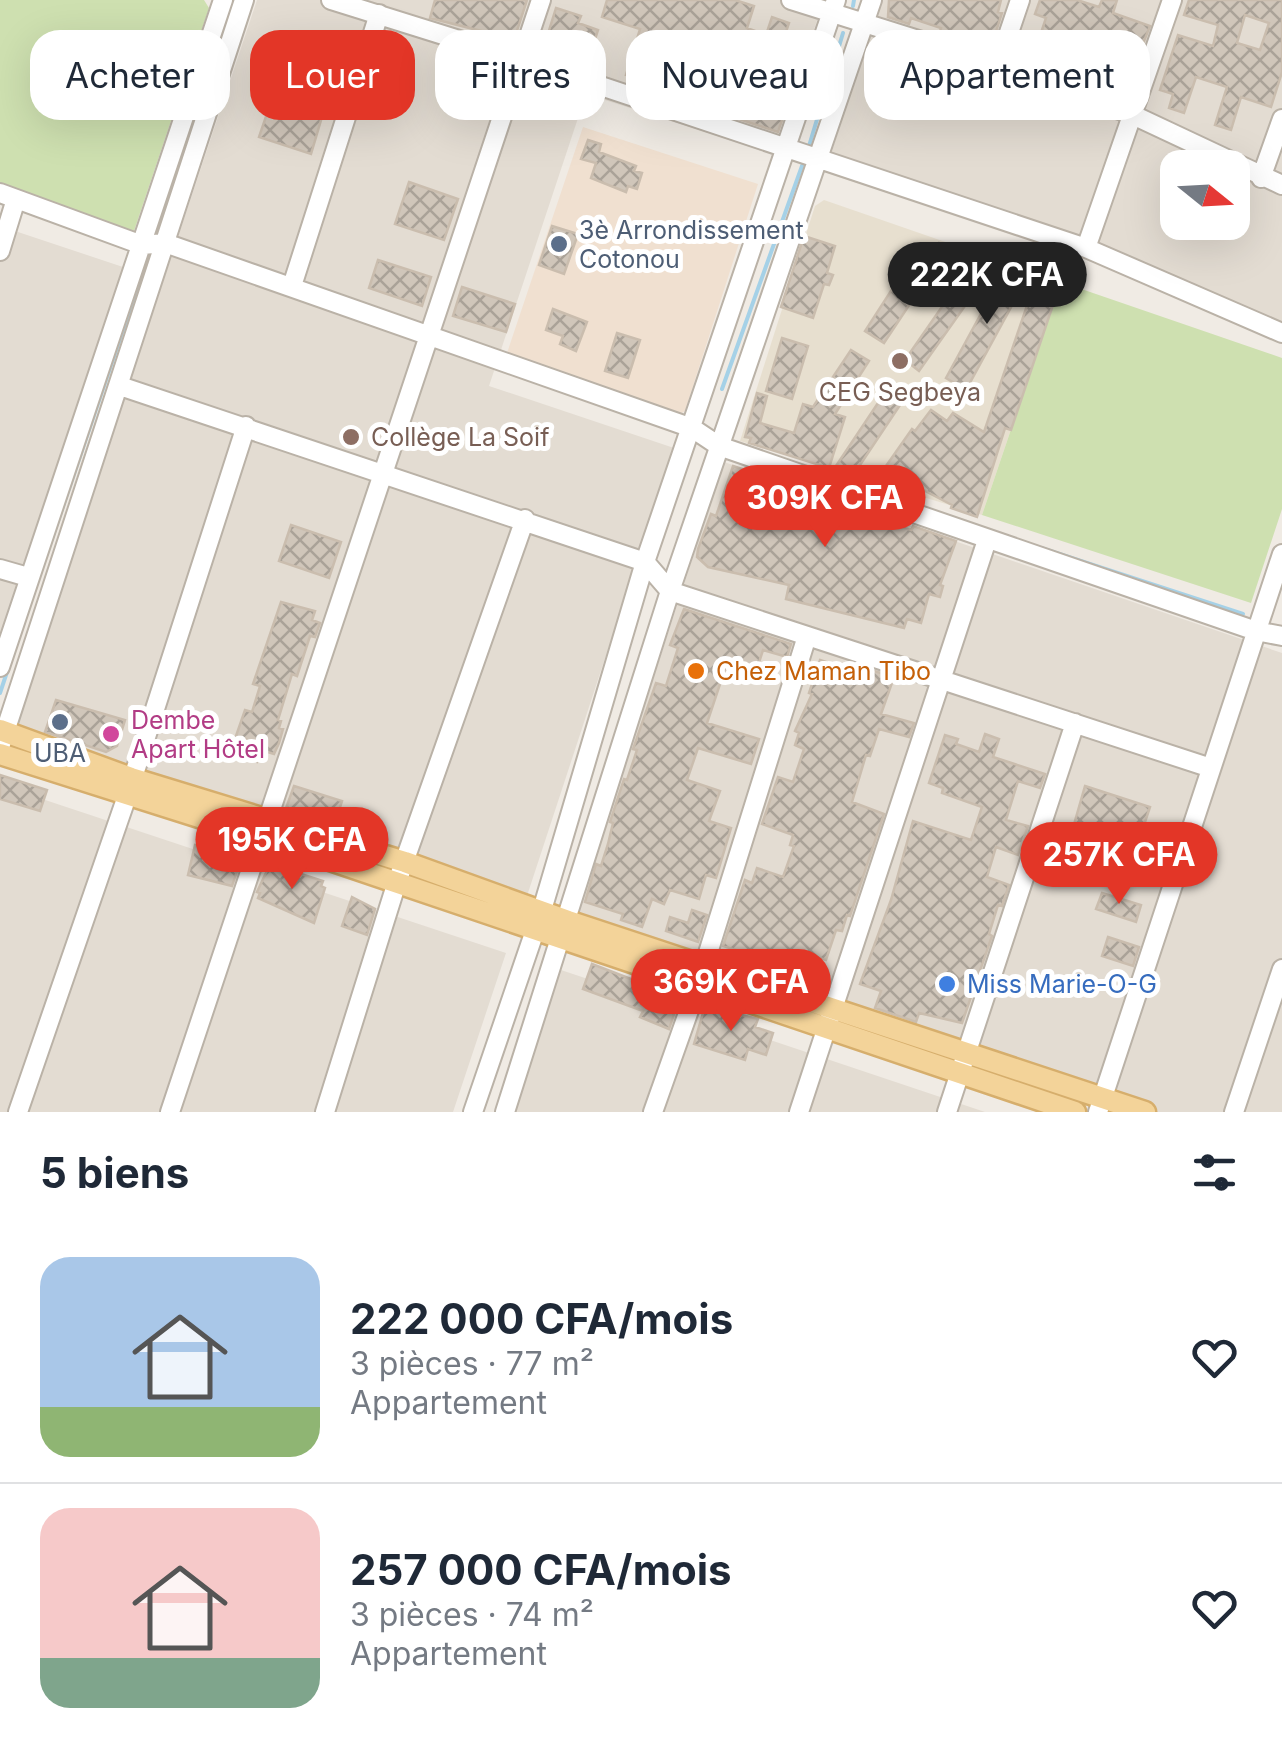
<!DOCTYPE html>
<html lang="fr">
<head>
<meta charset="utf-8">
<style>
  :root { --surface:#fff; --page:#f2f2f3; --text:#1f2937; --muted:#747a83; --line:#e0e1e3; --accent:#e33627 }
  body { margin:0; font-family:Inter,sans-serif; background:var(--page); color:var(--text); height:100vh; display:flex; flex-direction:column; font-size:38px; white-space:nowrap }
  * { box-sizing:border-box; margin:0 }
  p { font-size:32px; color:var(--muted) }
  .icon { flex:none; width:55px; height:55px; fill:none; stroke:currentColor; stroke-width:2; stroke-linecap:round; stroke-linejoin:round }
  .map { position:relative; height:1112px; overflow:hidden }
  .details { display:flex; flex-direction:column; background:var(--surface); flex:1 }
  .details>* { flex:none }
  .banner { position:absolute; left:30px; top:30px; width:1222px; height:90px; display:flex; gap:20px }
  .needle { width:65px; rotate:108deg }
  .controls { position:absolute; left:1160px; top:150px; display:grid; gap:20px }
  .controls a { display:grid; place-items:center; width:90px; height:90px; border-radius:20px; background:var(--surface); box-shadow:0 10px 40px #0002; font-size:50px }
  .price { position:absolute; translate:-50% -85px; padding:0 22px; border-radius:35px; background:var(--accent); color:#fff; font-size:32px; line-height:65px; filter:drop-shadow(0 2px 5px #0008) }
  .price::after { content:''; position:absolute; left:50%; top:60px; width:30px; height:22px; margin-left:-15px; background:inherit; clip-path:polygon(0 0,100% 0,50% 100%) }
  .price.current { background:#222; color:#fff }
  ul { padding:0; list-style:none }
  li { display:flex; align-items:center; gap:30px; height:250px; padding:0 40px }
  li+li { border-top:2px solid var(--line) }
  li span { display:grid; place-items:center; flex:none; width:280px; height:200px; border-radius:30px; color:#555 }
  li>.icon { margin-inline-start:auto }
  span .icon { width:120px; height:120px; fill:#fffc; stroke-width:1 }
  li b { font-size:42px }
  h2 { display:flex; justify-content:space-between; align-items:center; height:120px; padding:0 40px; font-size:42px }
  .pill { padding:0 35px; border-radius:30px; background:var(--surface); box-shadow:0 10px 40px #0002; font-size:35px; line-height:90px }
  .pill.current { background:var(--accent); color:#fff }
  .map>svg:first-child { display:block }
  .residential { fill:#e3dcd2; fill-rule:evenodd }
  .commercial { fill:#f0e0d0 }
  .education { fill:#e7dfcf }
  .grass { fill:#cee0b0 }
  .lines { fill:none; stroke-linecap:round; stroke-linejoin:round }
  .stream { stroke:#a5d1e7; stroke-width:4 }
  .building { fill:url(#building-cross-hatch); stroke:#cabdae; stroke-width:2.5; fill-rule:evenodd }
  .minor-casing { stroke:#bab2a7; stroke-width:22 }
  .major-casing { stroke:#d6ae6c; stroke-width:25 }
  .minor { stroke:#fff; stroke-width:18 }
  .major { stroke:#f3d399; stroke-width:20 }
  .service-dot { fill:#5c6f8a; stroke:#fff; stroke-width:4 }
  .education-dot { fill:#8d6e63; stroke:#fff; stroke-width:4 }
  .food-dot { fill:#e8710a; stroke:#fff; stroke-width:4 }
  .hotel-dot { fill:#d1479c; stroke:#fff; stroke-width:4 }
  .shop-dot { fill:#3f7fe0; stroke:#fff; stroke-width:4 }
  .labels { text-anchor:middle; stroke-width:10; stroke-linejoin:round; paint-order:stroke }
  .service-label { font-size:25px; fill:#4e5e75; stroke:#fff; text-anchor:start }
  .education-label { font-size:25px; fill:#785e54; stroke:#fff }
  .food-label { font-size:25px; fill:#c56008; stroke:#fff; text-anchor:start }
  .hotel-label { font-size:25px; fill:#b23c85; stroke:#fff; text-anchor:start }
  .shop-label { font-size:25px; fill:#366cbe; stroke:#fff; text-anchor:start }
</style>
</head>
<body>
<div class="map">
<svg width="1282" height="1112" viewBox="0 0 1282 1112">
  <defs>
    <pattern id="building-cross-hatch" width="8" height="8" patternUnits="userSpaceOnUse" patternTransform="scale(2.5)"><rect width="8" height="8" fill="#d0c6ba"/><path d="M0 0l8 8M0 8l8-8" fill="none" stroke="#aaa298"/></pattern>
  </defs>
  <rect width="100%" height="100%" fill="#f0ebe4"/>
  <path class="residential" d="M257,0H824L772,153L586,94L489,386L674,448L525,902L14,729Z
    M881,0H1282V322L825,172ZM1178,168H1232V222H1178Z
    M0,226L123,267L0,642Z
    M724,462L1282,653V1112H1150L574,920Z
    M0,785L506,953L453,1112H0Z
    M558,969L985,1112H511Z"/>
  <path class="commercial" d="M583,127L758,184L685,411L672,419L505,359Z"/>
  <path class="education" d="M824,200L1061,282L982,515L740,441L815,206Z"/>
  <path class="grass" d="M0,0H204L209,8L134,231L0,188Z
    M1061,282L1282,358V509L1251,603L982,515Z"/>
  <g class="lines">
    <path class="stream" d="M853,6L854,0
      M809,146L843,33
      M153,238L232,0
      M722,389L802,166
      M1041,548L1243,614
      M46,556L140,280
      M0,693L8,669"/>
  </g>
  <path class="building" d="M435,0H527L513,43L492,37L493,34L430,18Z
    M607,0H735L754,6L747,28L766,35L772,17L789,23L772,73L796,80L778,132L721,113L724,106L703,98L701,103L661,93L644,87L646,82L626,75L640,29L602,17Z
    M889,0H1001L998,12L1002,13L992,44L970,38L968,42L940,32L941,28L911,18L909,24L888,17Z
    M1040,0H1077L1099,7L1102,0H1117L1113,13L1150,26L1131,74L1124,71L1116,95L1102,90L1104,86L1077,78L1083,55L1038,42L1046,18L1035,14Z
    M1189,0H1282V72L1271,107L1241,97L1231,130L1215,125L1227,87L1196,77L1184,113L1169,108L1173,94L1160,90L1178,35L1213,46L1218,25L1184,15ZM1245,15L1269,23L1260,50L1237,43Z
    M556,8L581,16L578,23L598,30L587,64L542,53Z
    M274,93L324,110L311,154L259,137Z
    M588,140L601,144L599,152L636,166L634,171L642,173L637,189L628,186L626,192L591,178L596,163L581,159Z
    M409,182L458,199L444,240L395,224Z
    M552,226L578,234L564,274L539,265Z
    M804,236L835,246L827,273L833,275L829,285L824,284L813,318L781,307Z
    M939,243L996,262L919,371L905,360L962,278L933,269L884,343L865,331L920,246L934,255Z
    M378,260L431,277L422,306L369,288Z
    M1007,266L1025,271L1024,275L1028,276L966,390L946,378Z
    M1036,279L1059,287L1011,430L1005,428L977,517L951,508L952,505L900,478L894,487L879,476L912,429L915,431L931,410L947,421L953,413L984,432Z
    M462,287L515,304L506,332L453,316Z
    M553,309L587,322L576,351L560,344L563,336L546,330Z
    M617,333L640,340L628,378L605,371Z
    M782,338L808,346L792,399L766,391Z
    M851,350L869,361L835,414L845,417L829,468L749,443L751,438L745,437L757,393L767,396L760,423L794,433L803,404L813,407Z
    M890,385L906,396L852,477L836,466Z
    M733,466L893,519L892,524L911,530L913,526L956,541L940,585L943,586L940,597L929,594L921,623L907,619L904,628L786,599L789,585L708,567L697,557L698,549L711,514L716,516Z
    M291,525L341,542L329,578L279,561Z
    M281,602L315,611L312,620L320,623L315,637L310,636L297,676L292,674L278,720L281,721L279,728L283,729L279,743L274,754L261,750L257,762L240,757L246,739L236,736L245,710L252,712L260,686L253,684Z
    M684,609L791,644L787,657L763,650L756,672L727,663L707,723L759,739L751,764L698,748L687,780L720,791L709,821L731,828L716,878L706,875L699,899L670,890L664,904L652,899L642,927L621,920L623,914L585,902L596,864L601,866L608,844L613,823L610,822L624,779L627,780L637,750L633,749L656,683L666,686L678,648L670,645Z
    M820,660L859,673L861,667L894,677L881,714L914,723L909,737L879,729L870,756L866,755L852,802L884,814L850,916L847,915L842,931L836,930L826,960L799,951L794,968L723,946L745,880L752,883L757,868L783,877L794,846L790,845L793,835L762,824L778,777L793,782L804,749L795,745L799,733L795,731L812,694L809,693Z
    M56,700L125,720L117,746L106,752L45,732Z
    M985,734L999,739L993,757L1045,774L1040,788L1018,781L1006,820L1028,826L1018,855L996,847L987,877L1009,885L1002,906L998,905L989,934L992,936L962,1023L919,1013L916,1022L875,1008L881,991L860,984L891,900L913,821L971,840L982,807L942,793L943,788L929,783L945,735L958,739L956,744L979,752Z
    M0,775L47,790L40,811L0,799Z
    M294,786L342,801L334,826L285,811Z
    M1085,786L1150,807L1143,828L1175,838L1169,857L1150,851L1143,872L1120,865L1122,859L1069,842Z
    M195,845L242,857L232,886L188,875Z
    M270,864L323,881L321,886L325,888L314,923L258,898L260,893L257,892Z
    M1102,893L1141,905L1136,922L1096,909Z
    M352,897L375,909L367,935L342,926Z
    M692,910L707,915L698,942L666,931L670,917L688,923Z
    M1108,937L1139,947L1133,966L1102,956Z
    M592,964L662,991L663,987L676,992L679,1000L669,1029L640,1017L643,1011L583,989Z
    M705,1006L758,1019L755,1027L773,1033L766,1055L748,1049L745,1060L694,1044Z"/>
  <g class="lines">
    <defs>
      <path id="minor" d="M331,0L520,59L1086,248L1282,333
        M791,0L998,65L1133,115L1282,185
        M998,65L1020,0
        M1261,178L1282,119
        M0,193L142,245L165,243L692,428L719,446L1256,631L1282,636
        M1086,248L1172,0
        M0,251L16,199
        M292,286L379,14
        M120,386L645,562L670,591L1211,768
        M0,569L28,577
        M0,667L223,0
        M1,744L244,0
        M18,1112L127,796L246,426
        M170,1112L541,0
        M325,1112L396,885L525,519
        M473,1112L542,910L645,562L836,0
        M505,1112L670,591L872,0
        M653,1112L698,985L807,636
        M799,1112L987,540
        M947,1112L1075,723
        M1098,1112L1282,554
        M1234,1112L1282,969"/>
      <path id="major" d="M0,730L131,778L405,862L568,921L1145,1112
        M0,754L262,837L1075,1112"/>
    </defs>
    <use href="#minor" class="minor-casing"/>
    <use href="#major" class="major-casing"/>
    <use href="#minor" class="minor"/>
    <use href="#major" class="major"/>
  </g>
  <g class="service-dot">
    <circle cx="559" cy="244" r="10"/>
    <circle cx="60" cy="722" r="10"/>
  </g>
  <g class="education-dot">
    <circle cx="900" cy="361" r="10"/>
    <circle cx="351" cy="437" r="10"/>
  </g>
  <circle class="food-dot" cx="696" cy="671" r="10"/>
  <circle class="hotel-dot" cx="111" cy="734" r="10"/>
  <circle class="shop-dot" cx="947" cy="984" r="10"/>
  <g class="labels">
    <g class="service-label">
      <text x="579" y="239">3è Arrondissement<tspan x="579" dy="29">Cotonou</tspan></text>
      <text x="60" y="762" text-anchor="middle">UBA</text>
    </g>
    <g class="education-label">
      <text x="900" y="401">CEG Segbeya</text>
      <text x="371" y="446" text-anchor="start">Collège La Soif</text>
    </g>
    <g class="food-label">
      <text x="716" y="680">Chez Maman Tibo</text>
    </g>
    <g class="hotel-label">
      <text x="131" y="729">Dembe<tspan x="131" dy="29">Apart Hôtel</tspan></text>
    </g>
    <g class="shop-label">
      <text x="967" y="993">Miss Marie-O-G</text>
    </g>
  </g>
</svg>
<div class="controls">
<a><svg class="needle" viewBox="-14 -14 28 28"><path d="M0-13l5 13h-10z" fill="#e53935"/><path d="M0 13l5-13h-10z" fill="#747a83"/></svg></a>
</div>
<b class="price current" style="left:987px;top:327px">222K CFA</b>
<b class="price" style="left:825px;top:550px">309K CFA</b>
<b class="price" style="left:292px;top:892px">195K CFA</b>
<b class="price" style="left:1119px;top:907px">257K CFA</b>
<b class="price" style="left:731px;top:1034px">369K CFA</b>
<div class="banner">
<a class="pill">Acheter</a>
<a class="pill current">Louer</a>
<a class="pill">Filtres</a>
<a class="pill">Nouveau</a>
<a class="pill">Appartement</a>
</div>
</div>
<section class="details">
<h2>5 biens<svg class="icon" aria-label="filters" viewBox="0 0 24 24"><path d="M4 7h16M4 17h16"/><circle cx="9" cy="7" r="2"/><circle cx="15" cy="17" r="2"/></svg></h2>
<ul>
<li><span style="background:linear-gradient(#a9c7e8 75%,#8fb573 0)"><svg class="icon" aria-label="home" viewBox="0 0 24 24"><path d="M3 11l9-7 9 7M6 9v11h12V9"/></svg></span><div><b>222 000 CFA/mois</b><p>3 pièces · 77 m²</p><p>Appartement</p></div><svg class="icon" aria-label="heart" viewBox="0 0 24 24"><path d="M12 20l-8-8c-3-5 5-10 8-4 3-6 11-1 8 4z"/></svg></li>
<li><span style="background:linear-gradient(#f6c9c9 75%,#7fa58c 0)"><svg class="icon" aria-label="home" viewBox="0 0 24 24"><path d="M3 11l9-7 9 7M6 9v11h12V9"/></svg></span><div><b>257 000 CFA/mois</b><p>3 pièces · 74 m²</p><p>Appartement</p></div><svg class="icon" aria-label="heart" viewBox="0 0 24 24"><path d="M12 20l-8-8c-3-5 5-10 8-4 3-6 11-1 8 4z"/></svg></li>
</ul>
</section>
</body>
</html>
